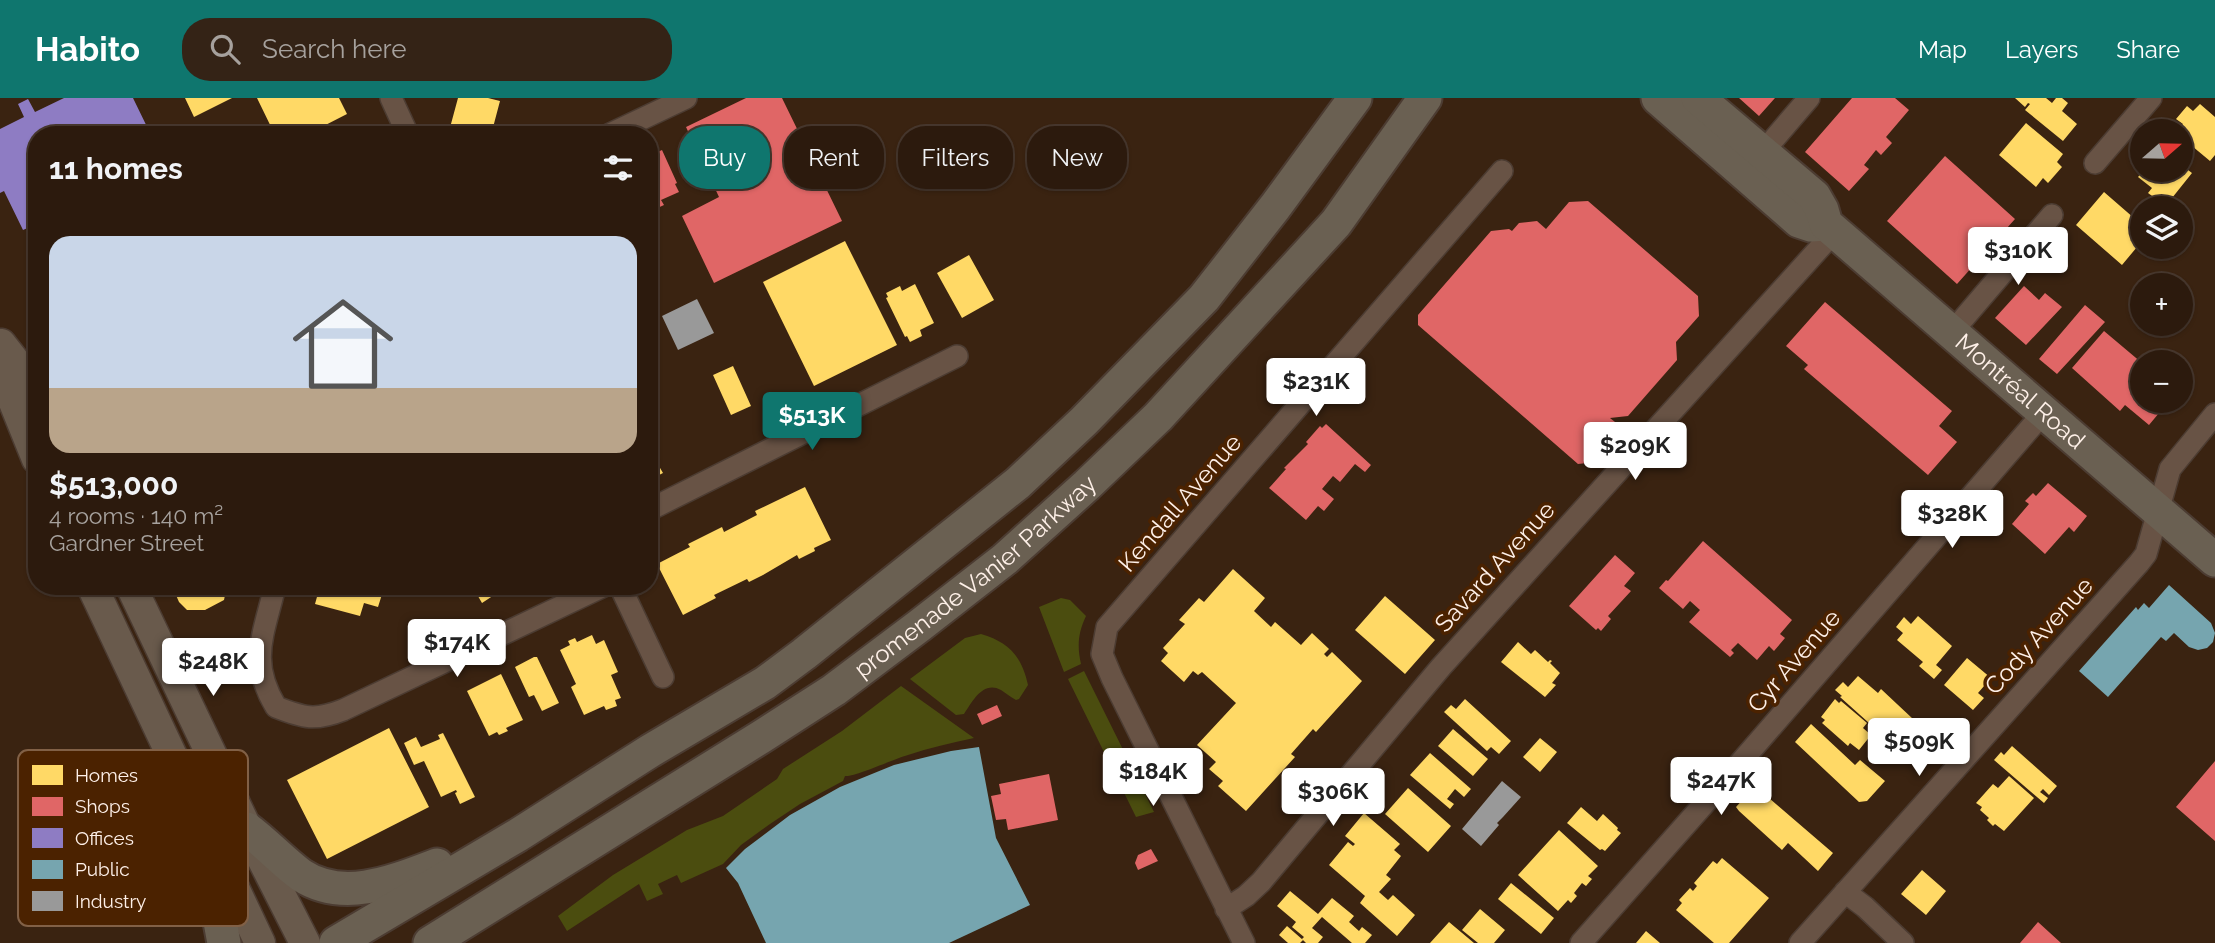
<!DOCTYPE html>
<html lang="en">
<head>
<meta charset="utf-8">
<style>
  :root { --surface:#2c1a0d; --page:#342316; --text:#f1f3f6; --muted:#a6a19d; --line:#48382e; --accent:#0f766e }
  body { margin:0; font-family:Raleway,sans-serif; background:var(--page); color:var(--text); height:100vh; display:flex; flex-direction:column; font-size:26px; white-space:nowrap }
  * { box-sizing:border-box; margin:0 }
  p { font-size:23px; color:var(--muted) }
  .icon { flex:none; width:38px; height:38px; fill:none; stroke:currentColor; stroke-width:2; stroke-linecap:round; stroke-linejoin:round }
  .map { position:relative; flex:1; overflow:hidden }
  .details { position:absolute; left:28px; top:28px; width:630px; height:469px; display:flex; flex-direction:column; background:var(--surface); border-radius:28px; box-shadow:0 2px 5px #0004,0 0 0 2px var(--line) }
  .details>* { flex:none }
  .banner { position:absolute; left:679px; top:28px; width:665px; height:63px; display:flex; gap:14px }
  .needle { width:46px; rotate:70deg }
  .fabs { position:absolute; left:2130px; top:21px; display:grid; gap:14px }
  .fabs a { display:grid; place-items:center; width:63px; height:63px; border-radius:50%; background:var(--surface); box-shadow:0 2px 5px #0004,0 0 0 2px var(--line); font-size:35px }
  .price { position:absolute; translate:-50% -60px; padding:0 16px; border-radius:7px; background:#fff; color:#222; font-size:23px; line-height:46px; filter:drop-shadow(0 2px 4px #0008) }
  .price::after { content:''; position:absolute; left:50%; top:42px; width:21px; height:16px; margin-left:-10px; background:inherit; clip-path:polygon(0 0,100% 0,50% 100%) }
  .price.selected { background:var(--accent); color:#fff }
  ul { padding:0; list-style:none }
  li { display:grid; align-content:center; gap:14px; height:371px; padding:0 21px }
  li+li { border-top:2px solid var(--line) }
  li span { display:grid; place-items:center; height:217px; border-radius:21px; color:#555 }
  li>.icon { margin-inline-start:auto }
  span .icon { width:126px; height:126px; fill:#fffc; stroke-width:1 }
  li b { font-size:30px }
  h2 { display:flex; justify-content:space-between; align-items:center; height:84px; padding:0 21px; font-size:30px }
  .pill { padding:0 24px; border-radius:28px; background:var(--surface); box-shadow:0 2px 5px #0004,0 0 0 2px var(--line); font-size:24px; line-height:63px }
  .pill.selected { background:var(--accent); color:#fff }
  header { display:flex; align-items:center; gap:42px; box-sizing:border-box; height:98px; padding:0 35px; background:var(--accent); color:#fff }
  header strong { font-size:33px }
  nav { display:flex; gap:38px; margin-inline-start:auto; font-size:24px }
  .search { width:490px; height:63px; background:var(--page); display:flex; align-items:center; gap:18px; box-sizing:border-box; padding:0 24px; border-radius:28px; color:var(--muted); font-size:26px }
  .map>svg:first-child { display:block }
  .green { fill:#4b4d0f }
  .homes { fill:#ffd966 }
  .shops { fill:#e06666 }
  .offices { fill:#8e7cc3 }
  .public { fill:#76a5af }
  .industry { fill:#999 }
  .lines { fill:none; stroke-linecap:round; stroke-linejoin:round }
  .street-casing { stroke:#4c3c32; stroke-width:24 }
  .secondary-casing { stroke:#4c3c32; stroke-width:33 }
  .primary-casing { stroke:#4c3c32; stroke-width:37 }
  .street { stroke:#685345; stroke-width:21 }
  .secondary { stroke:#695a4c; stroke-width:30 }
  .primary { stroke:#6a6052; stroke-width:33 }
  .labels { text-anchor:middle; stroke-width:7; stroke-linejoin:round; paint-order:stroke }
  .street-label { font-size:24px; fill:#fef0e8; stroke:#4b2200 }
  .key { fill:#4b2200; stroke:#816046; stroke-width:2 }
  .key-label { font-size:19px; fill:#fef0e8 }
</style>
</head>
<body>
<header>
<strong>Habito</strong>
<div class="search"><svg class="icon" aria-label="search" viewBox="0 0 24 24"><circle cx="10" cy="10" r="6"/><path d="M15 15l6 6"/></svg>Search here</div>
<nav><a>Map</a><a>Layers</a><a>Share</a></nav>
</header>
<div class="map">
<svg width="2215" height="845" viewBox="0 0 2215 845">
  <rect width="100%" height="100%" fill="#3a2311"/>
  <path class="green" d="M1061,500L1070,502L1086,518C1078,535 1077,548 1081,566L1064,574L1039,509Z
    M981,536C1009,544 1022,559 1028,587L1019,601L1016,602C1010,599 1006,595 1001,592C983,582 972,604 964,616L956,617L910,581L965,540Z
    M1084,573L1154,714L1136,719L1068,581Z
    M901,588L974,640C951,645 929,650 908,657C893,661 856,679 845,678L843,683L800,706L770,726L741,747L723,766L681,785L677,777L658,786L663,796L647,803L639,786L567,833L558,818L613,777L687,732L723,718L777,681L783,671L842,633Z"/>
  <path class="homes" d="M185,0H232L194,19Z
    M257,0H339L347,16L306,37H275Z
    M458,0H488L500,3L491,37H448Z
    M2015,0H2046L2052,5L2056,0H2062L2068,5L2062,13L2077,26L2063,43L2025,12L2030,6L2028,5L2025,9Z
    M2200,6L2215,19V57L2210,63L2180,38V33H2177L2183,26L2176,21L2187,8L2193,13Z
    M2026,25L2063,56L2057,64L2062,69L2048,85L2043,80L2036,89L1999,57Z
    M2180,66L2192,75L2168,105L2162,99L2159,103L2148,95L2152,90L2138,79L2144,72H2180Z
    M2104,94L2142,127V143L2122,167L2076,127Z
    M845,143L897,247L814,288L763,184Z
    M969,157L994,202L962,220L937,175Z
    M915,186L934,225L920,232L922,238L910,244L907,238L905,239L886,200L888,199L886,195L900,188L902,193Z
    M733,268L751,308L731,317L713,277Z
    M649,281L658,299L649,304Z
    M649,351L663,375L649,382Z
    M805,389L831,442L814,450L815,453L799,461L797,457L763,477L749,484L747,481L714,497L716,500L683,517L657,466L690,449L688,446L722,429L724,434L757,417L755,413Z
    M1233,471L1265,500L1254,513L1271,529L1275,524L1301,547L1312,535L1329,551L1324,556L1327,559L1332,554L1362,583L1316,634L1313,631L1291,656L1295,659L1246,713L1218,688L1223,683L1209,671L1216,664L1197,647L1236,605L1202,574L1198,577L1193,573L1184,584L1161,563L1168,555L1163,550L1185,526L1179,522L1199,500L1204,504Z
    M172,488H227L224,502L205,512H187L179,504Z
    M320,488H380L384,490L378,509L364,505L360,518L315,506Z
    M472,488H508L482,505Z
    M1385,498L1435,542L1405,576L1355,532Z
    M1918,518L1952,548L1936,567L1942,572L1934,581L1919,568L1923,564L1897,542L1903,535L1896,529L1904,519L1911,526Z
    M592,537L596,546L604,542L618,574L611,577L621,600L615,602L617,608L606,612L604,608L584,617L571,589L576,586L560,552L570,547L568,543L575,540L577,544Z
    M1518,544L1531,556L1535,552L1548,564L1550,562L1552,563L1550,565L1560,575L1552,585L1556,587L1545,599L1501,564Z
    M534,559H537L559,605L542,613L534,597L529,599L515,569Z
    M1967,560L1991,580L1978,595L1984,600L1973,612L1944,587Z
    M501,576L523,622L506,630L508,633L499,637L497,634L489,638L467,593Z
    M1858,578L1878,595L1881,591L1913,621L1903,633L1899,630L1888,642L1840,599L1842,598L1835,592L1843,584L1848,589Z
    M1465,601L1511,643L1499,656L1491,649L1487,653L1444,614L1451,607L1456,611Z
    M1835,601L1839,605L1841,603L1867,625L1863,630L1871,637L1859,652L1850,645L1848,648L1822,625L1825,622L1821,619Z
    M1811,626L1855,667L1860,662L1885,683L1867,703L1859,704L1795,644Z
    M389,630L429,709L327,761L287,682Z
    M1453,631L1488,661L1473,678L1438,648Z
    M443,635L475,699L460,706L455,695L457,694L456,692L441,699L424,663L414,667L404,645L416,639L421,649L440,641L438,637Z
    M1540,640L1557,654L1540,674L1523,659Z
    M2012,648L2057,688L2049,697L2043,691L2040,694L2048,700L2044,705L1994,662L2001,654L2004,657Z
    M1430,655L1471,691L1464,699L1455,691L1447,701L1454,706L1450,711L1410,677Z
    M2009,678L2034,700L2004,733L1995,726L1993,728L1987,722L1989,720L1980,712L1982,709L1976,705L1993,686L1998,690Z
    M1755,688L1833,755L1818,773L1788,745L1782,752L1739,713L1736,709Z
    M1408,690L1451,728L1428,754L1385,716Z
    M1581,709L1597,723L1603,716L1618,730L1617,732L1621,735L1605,753L1602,751L1600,752L1567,725Z
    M1364,715L1400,746L1394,752L1401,758L1386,777L1391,781L1379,794L1388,802L1393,797L1415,817L1397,838L1360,805L1365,798L1329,767L1348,744L1353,748L1355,746L1345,738Z
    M1559,732L1598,768L1588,778L1592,781L1586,788L1582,785L1574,795L1577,798L1571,805L1568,802L1558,813L1518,777Z
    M1722,760L1769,800L1729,845H1714L1676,812L1682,805L1679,802L1690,790L1693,793L1697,788L1694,785L1713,763L1717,766Z
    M1922,772L1946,793L1926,817L1901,796Z
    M1511,785L1554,820L1541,836L1498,801Z
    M1290,793L1318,816L1332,800L1354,818L1349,824L1359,833L1362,829L1372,837L1365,845H1352L1322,819L1312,830L1323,839L1318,845H1306L1302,841L1304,839L1292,829L1296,824L1277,808Z
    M1480,811L1505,832L1494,845H1478L1462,832Z
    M1449,824L1474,845H1430Z
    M1287,828L1303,842L1300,845H1288L1279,837Z
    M1646,833L1660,845H1636Z"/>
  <path class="shops" d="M746,0H782L842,123L714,185L682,118L719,99L686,29Z
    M1739,0H1775L1759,18Z
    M1852,0H1895L1909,12L1886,39L1892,45L1881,57L1876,52L1864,67L1869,71L1849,93L1805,54Z
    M662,52L677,85L675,86L679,94L661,102L664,107L649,114V58Z
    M1945,58L2015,121L1957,186L1887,123Z
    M1588,103L1698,198L1699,218L1676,244L1677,262L1628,318L1610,320L1620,328L1587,365L1578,366L1418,227V217L1491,133L1509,131L1512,133L1519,125L1537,123L1546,131L1569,104Z
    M2024,188L2039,202L2045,195L2062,209L2026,247L1995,220Z
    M1825,204L1952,313L1939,328L1957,344L1928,377L1804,271L1808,267L1786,248Z
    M2085,207L2105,224L2057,276L2039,261Z
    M2104,233L2142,265V303H2169L2149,327L2125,307L2120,313L2072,270Z
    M1326,326L1371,367L1365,374L1355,366L1340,384L1333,378L1322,391L1334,401L1324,413L1318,408L1306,422L1269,390L1286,371L1284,370L1308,346L1306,344L1320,328L1322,330Z
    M2048,385L2087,418L2074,434L2069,429L2045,456L2012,426L2029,406L2025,403L2033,395L2036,398Z
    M1703,443L1792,522L1780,536L1785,540L1774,553L1769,548L1757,562L1738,545L1731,552L1734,555L1730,559L1689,524L1700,512L1690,503L1683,511L1659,490L1666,482L1668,483Z
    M1615,457L1635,475L1624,488L1631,493L1608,518L1611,521L1601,533L1598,530L1596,532L1569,508Z
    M997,607L1002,618L982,627L977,616Z
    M2215,663V743L2176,709Z
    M1049,676L1058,722L1008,732L1006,721L996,722L991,698L1001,696L999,686Z
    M1151,751L1158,763L1138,772L1135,765L1138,757Z
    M2038,824L2061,845H2020Z"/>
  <path class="offices" d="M64,0H133L151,37H37V126L23,132L4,93L0,95V31L24,19L18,6L28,1L35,14Z"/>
  <path class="public" d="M2169,487L2211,525L2215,535L2213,544L2207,550L2198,552L2189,549L2174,535L2166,543L2161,539L2108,599L2079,573L2136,509L2138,512L2144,505L2149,510Z
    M979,649L996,740L1030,807L949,845H766L738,785L726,770L745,751L790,717L840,689L894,667L951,653Z"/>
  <path class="industry" d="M697,201L714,235L678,252L662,218Z
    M1502,683L1521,699L1503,719L1497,725L1499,727L1481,748L1462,731Z"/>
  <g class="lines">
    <defs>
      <path id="street" d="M391,0L408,37
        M608,37L686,0
        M1762,55L1809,0
        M2095,65L2151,0
        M1952,234L2052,117
        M649,412L957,258
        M275,488C264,536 248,563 276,609C304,620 315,623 343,612L604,488
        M620,488L663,579
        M1845,794L1865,809L1903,845
        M1226,811L1246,798L1261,784L1441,569L1835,133
        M1244,845L1112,580L1102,556L1107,529L1502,73
        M1581,845L1727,680L2045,313
        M1800,845L2139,465L2146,456L2170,371L2215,316"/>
      <path id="secondary" d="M1,246L27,279L37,298
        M2,247L7,287L37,361
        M92,488L260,845
        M131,488L247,731L305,845"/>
      <g id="primary">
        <path d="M1658,0L1799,123L1811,127L1826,126"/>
        <path id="s1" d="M1698,0L1814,98L1822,112L1826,126L2215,462"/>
        <path d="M201,721L224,845"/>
        <path d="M247,731C266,745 282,763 301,777C343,805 395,783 437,767"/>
        <path d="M336,845L518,737L650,653L765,585L804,556L1018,385L1084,323L1204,200L1275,109L1355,0"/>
        <path id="s2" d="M430,845L761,639L834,592L919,528L1005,461L1087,387L1158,319L1336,125L1425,0"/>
      </g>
    </defs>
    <use href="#street" class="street-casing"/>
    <use href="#secondary" class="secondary-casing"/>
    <use href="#primary" class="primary-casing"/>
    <use href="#street" class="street"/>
    <use href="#secondary" class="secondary"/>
    <use href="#primary" class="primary"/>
  </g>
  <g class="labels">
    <g class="street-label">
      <text dy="8" stroke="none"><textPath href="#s1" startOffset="439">Montréal Road</textPath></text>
      <text transform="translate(1180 405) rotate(-49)" y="8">Kendall Avenue</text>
      <text transform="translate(1495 469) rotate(-48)" y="8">Savard Avenue</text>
      <text dy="8" stroke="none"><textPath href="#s2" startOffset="658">promenade Vanier Parkway</textPath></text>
      <text transform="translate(2039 538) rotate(-48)" y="8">Cody Avenue</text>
      <text transform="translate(1794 563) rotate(-49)" y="8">Cyr Avenue</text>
    </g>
  </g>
  <rect x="18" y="652" width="230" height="176" rx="10" class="key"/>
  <rect x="32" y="667" width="31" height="20" fill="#ffd966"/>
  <rect x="32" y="699" width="31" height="19" fill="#e06666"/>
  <rect x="32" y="730" width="31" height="20" fill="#8e7cc3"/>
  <rect x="32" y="762" width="31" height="19" fill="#76a5af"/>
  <rect x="32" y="793" width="31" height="20" fill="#999"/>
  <g class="key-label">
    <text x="75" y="684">Homes</text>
    <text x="75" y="715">Shops</text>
    <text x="75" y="747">Offices</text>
    <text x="75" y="778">Public</text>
    <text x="75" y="810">Industry</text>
  </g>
</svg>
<div class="fabs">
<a><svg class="needle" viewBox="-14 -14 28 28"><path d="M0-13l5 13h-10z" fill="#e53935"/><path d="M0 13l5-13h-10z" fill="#a6a19d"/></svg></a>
<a><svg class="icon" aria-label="layers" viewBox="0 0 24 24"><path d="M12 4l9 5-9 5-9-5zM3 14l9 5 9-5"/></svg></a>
<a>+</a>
<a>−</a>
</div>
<b class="price" style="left:2018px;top:189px">$310K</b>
<b class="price" style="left:1316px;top:320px">$231K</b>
<b class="price selected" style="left:812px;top:354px">$513K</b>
<b class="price" style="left:1635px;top:384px">$209K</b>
<b class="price" style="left:1952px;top:452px">$328K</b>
<b class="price" style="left:457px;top:581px">$174K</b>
<b class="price" style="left:213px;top:600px">$248K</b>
<b class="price" style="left:1919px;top:680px">$509K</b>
<b class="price" style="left:1153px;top:710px">$184K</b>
<b class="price" style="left:1721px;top:719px">$247K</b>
<b class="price" style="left:1333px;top:730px">$306K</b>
<div class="banner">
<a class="pill selected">Buy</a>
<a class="pill">Rent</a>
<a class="pill">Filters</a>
<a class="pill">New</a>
</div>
<section class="details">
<h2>11 homes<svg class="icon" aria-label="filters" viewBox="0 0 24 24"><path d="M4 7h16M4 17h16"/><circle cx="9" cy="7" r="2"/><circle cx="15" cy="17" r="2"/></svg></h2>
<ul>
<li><span style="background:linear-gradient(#c9d6e8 70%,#b9a48a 0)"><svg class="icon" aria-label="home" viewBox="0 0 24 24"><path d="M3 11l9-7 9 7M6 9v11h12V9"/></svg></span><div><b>$513,000</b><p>4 rooms · 140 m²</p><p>Gardner Street</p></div></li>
</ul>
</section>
</div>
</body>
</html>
